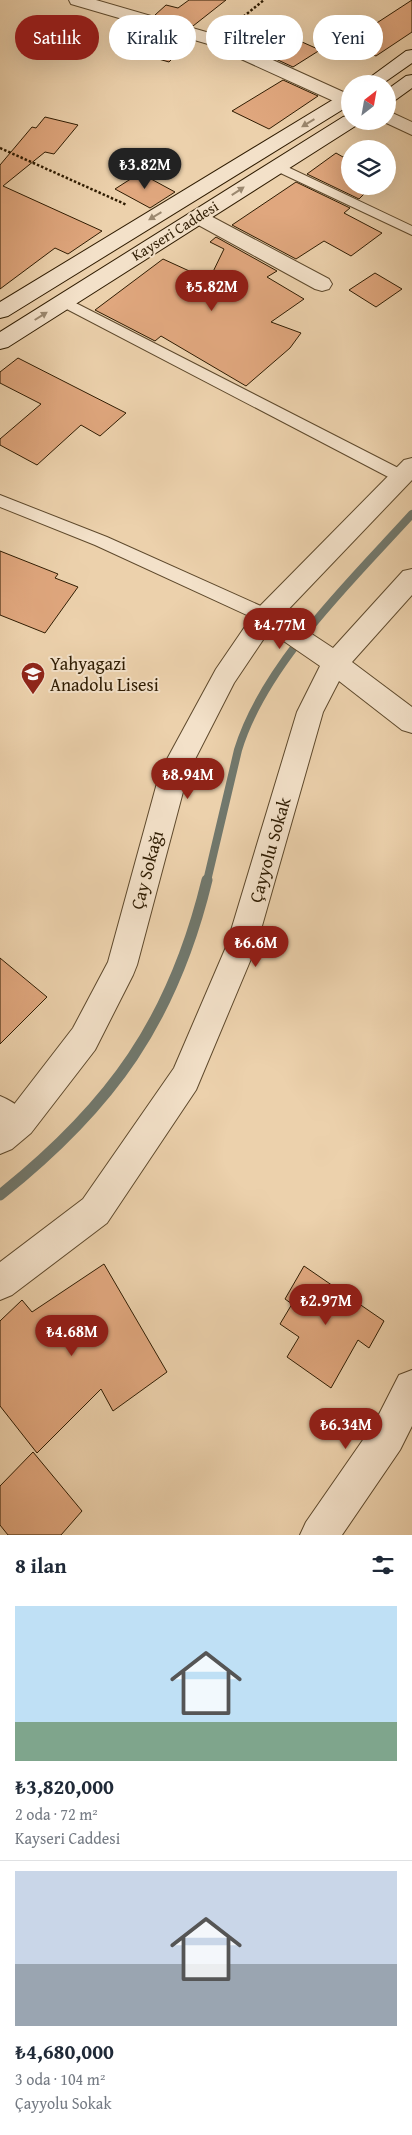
<!DOCTYPE html>
<html lang="tr">
<head>
<meta charset="utf-8">
<style>
  :root { --surface:#fff; --page:#f6f6f7; --text:#1f2937; --muted:#747a83; --line:#e0e1e3; --accent:#8f2418 }
  body { margin:0; font-family:"Gentium Book Plus",serif; background:var(--page); color:var(--text); height:100vh; display:flex; flex-direction:column; font-size:19px; white-space:nowrap }
  * { box-sizing:border-box; margin:0 }
  p { font-size:16px; color:var(--muted) }
  .icon { flex:none; width:28px; height:28px; fill:none; stroke:currentColor; stroke-width:2; stroke-linecap:round; stroke-linejoin:round }
  .map { position:relative; height:1535px; overflow:hidden }
  .sheet { display:flex; flex-direction:column; background:var(--surface); flex:1 }
  .sheet>* { flex:none }
  .guide { position:absolute; left:15px; top:15px; width:382px; height:45px; display:flex; gap:10px }
  .needle { width:32px; rotate:31deg }
  .tools { position:absolute; left:341px; top:75px; display:grid; gap:10px }
  .tools a { display:grid; place-items:center; width:55px; height:55px; border-radius:50%; background:var(--surface); box-shadow:0 5px 20px #0002; font-size:25px }
  .price { position:absolute; translate:-50% -42px; padding:0 11px; border-radius:18px; background:var(--accent); color:#fff; font-size:16px; line-height:32px; filter:drop-shadow(0 1px 2px #0008) }
  .price::after { content:''; position:absolute; left:50%; top:30px; width:15px; height:11px; margin-left:-8px; background:inherit; clip-path:polygon(0 0,100% 0,50% 100%) }
  .price.selected { background:#222; color:#fff }
  ul { padding:0; list-style:none }
  li { display:grid; align-content:center; gap:10px; height:265px; padding:0 15px }
  li+li { border-top:1px solid var(--line) }
  li span { display:grid; place-items:center; height:155px; border-radius:0px; color:#555 }
  li>.icon { margin-inline-start:auto }
  span .icon { width:90px; height:90px; fill:#fffc; stroke-width:1 }
  li b { font-size:21px }
  h2 { display:flex; justify-content:space-between; align-items:center; height:60px; padding:0 15px; font-size:21px }
  .pill { padding:0 18px; border-radius:22px; background:var(--surface); box-shadow:0 5px 20px #0002; font-size:18px; line-height:45px }
  .pill.selected { background:var(--accent); color:#fff }
  .map>svg:first-child { display:block }
  .lines { fill:none; stroke-linecap:round; stroke-linejoin:round }
  .stream-far1 { stroke:#71786d; stroke-width:8 }
  .stream { stroke:#71786d; stroke-width:11 }
  .building { fill:#e0a77e; stroke:#2f1c02 }
  .lane-casing { stroke:#5e492c; stroke-width:2 }
  .street-casing { stroke:#5e492c; stroke-width:2 }
  .secondary-casing { stroke:#2f1c02; stroke-width:2 }
  .path { stroke:#2f1c02; stroke-width:2.5; stroke-dasharray:2.5 2; stroke-linecap:butt }
  .lane { fill:#f3e1c9; fill-rule:evenodd }
  .street { fill:#f3e1c9; fill-rule:evenodd }
  .secondary { fill:#f3e1c9; fill-rule:evenodd }
  .oneway { fill:#9b886f }
  .labels { text-anchor:middle; stroke-width:4; stroke-linejoin:round; paint-order:stroke }
  .far-street-label { font-size:15px; fill:#2f1c02; stroke:#f3e1c9 }
  .poi-label { font-size:18px; fill:#2f1c02; stroke:#f3e1c9; text-anchor:start }
  .street-label { font-size:18px; fill:#2f1c02; stroke:#f3e1c9 }
</style>
</head>
<body>
<div class="map">
<svg width="412" height="1535" viewBox="0 0 412 1535">
  <rect width="100%" height="100%" fill="#ecd1ac"/>
  <filter id="stains"><feTurbulence type="fractalNoise" baseFrequency=".004" numOctaves="4"/><feColorMatrix values="0 0 0 0 .2 0 0 0 0 .09 0 0 0 0 .02 0 0 0 .5 -.17"/></filter>
  <radialGradient id="worn" r=".72"><stop offset=".6" stop-color="#630" stop-opacity="0"/><stop offset="1" stop-color="#630" stop-opacity=".3"/></radialGradient>
  <g class="lines">
    <path class="stream-far1" d="M207,881L238,750C264,664 352,580 412,514"/>
    <path class="stream" d="M0,1195C112,1106 173,1020 207,880"/>
  </g>
  <path class="building" d="M189,0H226L193,26L155,15L166,5L178,8Z
    M412,0V32L376,56L346,43Z
    M143,27L190,41L169,62L127,50L135,42L129,40Z
    M293,38L320,50L293,67L267,55Z
    M283,80L318,96L269,129L232,111Z
    M45,117L78,125L54,154L45,152L3,186L102,231L68,254L55,248L0,289V165L32,127L36,128Z
    M350,150V186H372L359,199L307,174L336,153L343,157Z
    M140,173L175,192L150,208L115,189Z
    M296,182L350,208L344,213L382,233L351,256L324,241L296,259L232,225Z
    M216,237L277,271L267,277L304,299L271,322L301,333L290,348L246,386L161,336L155,341L95,310L163,259L209,280L224,249L210,242Z
    M375,273L402,289L376,307L349,290Z
    M18,358L126,413L100,436L81,425L37,465L0,445V439L41,404L0,383V372Z
    M0,551L58,574L55,578L78,587L45,633L0,615Z
    M0,958L47,997L0,1044Z
    M104,1264L167,1372L113,1411L101,1389L37,1453L0,1406V1321L22,1300L32,1312Z
    M304,1266L384,1321L369,1348L358,1340L331,1388L287,1357L299,1337L280,1324L292,1304L285,1299Z
    M33,1452L82,1511L61,1535H8L0,1525V1486Z"/>
  <g class="lines">
    <defs>
      <path id="lane" d="M277,162L412,226V235L272,169L270,166L272,163Z
        M64,297L408,473L410,477L408,481L402,483L396,481L59,305L57,302L59,299Z
        M0,495L107,537L272,611L275,616L272,621L266,623L260,621L95,545L0,507Z
        M0,1096C12,1101 26,1110 31,1122L28,1130L20,1133L0,1120Z"/>
      <path id="street" d="M69,0H96L220,36L350,95V104H340L208,44L71,4Z
        M388,111L412,122V135L382,121H388Z
        M198,211L205,213L329,279L332,284L329,289L322,291L315,289L191,221L188,217L191,213Z
        M412,458V480L283,615L333,648L403,571L412,569V595L352,662L412,707V733L402,730L339,681L323,712L256,947L196,1090L107,1223L12,1295L0,1300V1262L83,1199L174,1068L226,947L297,712L320,666L269,631L234,683L188,773L137,965L133,975L95,1050L31,1133L12,1149L0,1154V1117L9,1111L73,1028L108,962L160,772L216,669L257,609L404,460Z
        M412,1370V1426L400,1450L342,1535H300L306,1522L374,1424L399,1375Z"/>
      <path id="secondary" d="M412,50V63L382,84H361L406,51Z
        M412,75V88L394,101L388,102V89L406,76Z
        M350,92V105L8,316L0,318V302L344,93Z
        M350,115V121H359L357,125L8,347L0,349V332L343,117Z"/>
    </defs>
    <use href="#lane" class="lane-casing"/>
    <use href="#street" class="street-casing"/>
    <use href="#secondary" class="secondary-casing"/>
    <path class="path" d="M233,25L264,0
      M0,148L127,205"/>
    <use href="#lane" class="lane"/>
    <use href="#street" class="street"/>
    <use href="#secondary" class="secondary"/>
  </g>
  <defs><path id="oneway-solid" d="M-6-.8H1V-3.2L6.5 0L1 3.2V.8H-6Z" transform="scale(1.25)"/></defs>
  <g class="oneway">
    <use href="#oneway-solid" transform="translate(308 123) rotate(149)"/>
    <use href="#oneway-solid" transform="translate(238 191) rotate(-33)"/>
    <use href="#oneway-solid" transform="translate(155 216) rotate(149)"/>
    <use href="#oneway-solid" transform="translate(41 316) rotate(-32)"/>
  </g>
  <defs>
    <symbol id="school-pin" viewBox="-11 -11 22 30"><path d="M0 17L-7.5 6A9.5 9.5 0 1 1 7.5 6Z" fill="#8f2418" stroke="#f3e1c9"/><path d="M0-5L7-2L0 1L-7-2ZM-4 1L0 2.5L4 1V4Q0 6-4 4Z" fill="#fff"/></symbol>
  </defs>
  <g fill-rule="evenodd">
    <use href="#school-pin" x="19" y="660" width="28" height="38"/>
  </g>
  <g class="labels">
    <g class="far-street-label">
      <text transform="translate(175 231) rotate(-32)" y="5">Kayseri Caddesi</text>
    </g>
    <g class="poi-label">
      <text x="50" y="670">Yahyagazi<tspan x="50" dy="21">Anadolu Lisesi</tspan></text>
    </g>
    <g class="street-label">
      <text transform="translate(270 850) rotate(-74)" y="6">Çayyolu Sokak</text>
      <text transform="translate(147 870) rotate(-75)" y="6">Çay Sokağı</text>
    </g>
  </g>
  <rect width="100%" height="100%" filter="url(#stains)"/>
  <rect width="100%" height="100%" fill="url(#worn)"/>
</svg>
<div class="tools">
<a><svg class="needle" viewBox="-14 -14 28 28"><path d="M0-13l5 13h-10z" fill="#e53935"/><path d="M0 13l5-13h-10z" fill="#747a83"/></svg></a>
<a><svg class="icon" aria-label="layers" viewBox="0 0 24 24"><path d="M12 4l9 5-9 5-9-5zM3 14l9 5 9-5"/></svg></a>
</div>
<b class="price selected" style="left:145px;top:190px">₺3.82M</b>
<b class="price" style="left:212px;top:312px">₺5.82M</b>
<b class="price" style="left:280px;top:650px">₺4.77M</b>
<b class="price" style="left:188px;top:800px">₺8.94M</b>
<b class="price" style="left:256px;top:968px">₺6.6M</b>
<b class="price" style="left:326px;top:1326px">₺2.97M</b>
<b class="price" style="left:72px;top:1357px">₺4.68M</b>
<b class="price" style="left:346px;top:1450px">₺6.34M</b>
<div class="guide">
<a class="pill selected">Satılık</a>
<a class="pill">Kiralık</a>
<a class="pill">Filtreler</a>
<a class="pill">Yeni</a>
</div>
</div>
<section class="sheet">
<h2>8 ilan<svg class="icon" aria-label="filters" viewBox="0 0 24 24"><path d="M4 7h16M4 17h16"/><circle cx="9" cy="7" r="2"/><circle cx="15" cy="17" r="2"/></svg></h2>
<ul>
<li><span style="background:linear-gradient(#bfe0f5 75%,#7fa58c 0)"><svg class="icon" aria-label="home" viewBox="0 0 24 24"><path d="M3 11l9-7 9 7M6 9v11h12V9"/></svg></span><div><b>₺3,820,000</b><p>2 oda · 72 m²</p><p>Kayseri Caddesi</p></div></li>
<li><span style="background:linear-gradient(#c9d6e8 60%,#9aa5b1 0)"><svg class="icon" aria-label="home" viewBox="0 0 24 24"><path d="M3 11l9-7 9 7M6 9v11h12V9"/></svg></span><div><b>₺4,680,000</b><p>3 oda · 104 m²</p><p>Çayyolu Sokak</p></div></li>
</ul>
</section>
</body>
</html>
